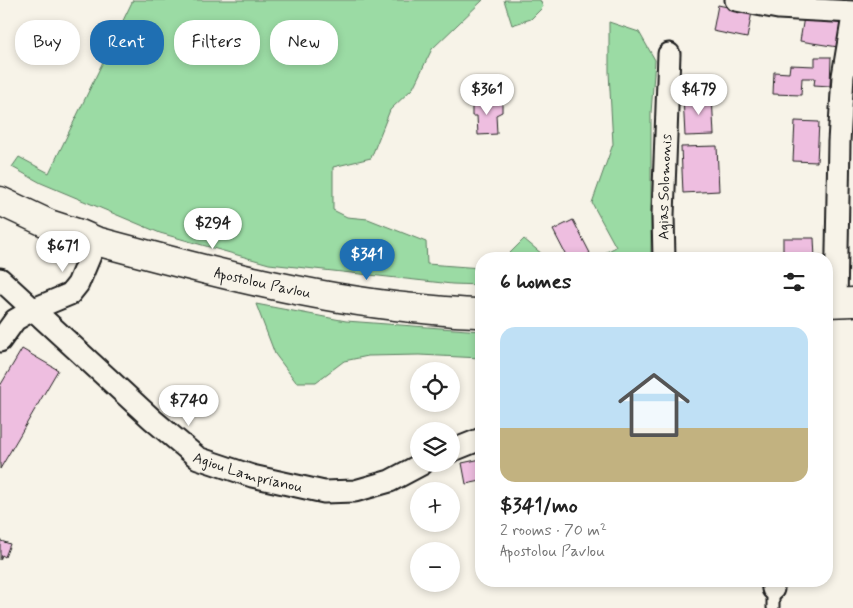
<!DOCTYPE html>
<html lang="en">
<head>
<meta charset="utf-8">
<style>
  :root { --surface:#fff; --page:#f2f2f2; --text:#222; --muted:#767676; --accent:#1f6fb2 }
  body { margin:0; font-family:Mynerve,sans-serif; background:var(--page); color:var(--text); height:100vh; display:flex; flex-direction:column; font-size:19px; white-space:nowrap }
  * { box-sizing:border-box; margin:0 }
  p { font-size:16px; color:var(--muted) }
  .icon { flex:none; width:28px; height:28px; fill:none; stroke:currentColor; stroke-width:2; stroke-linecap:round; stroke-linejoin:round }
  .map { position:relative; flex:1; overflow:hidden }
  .panel { position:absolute; left:475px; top:252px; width:358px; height:335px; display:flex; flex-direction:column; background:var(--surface); border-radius:20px; box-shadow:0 2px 8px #0003 }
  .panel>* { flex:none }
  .hud { position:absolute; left:15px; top:20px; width:385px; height:45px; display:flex; gap:10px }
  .controls { position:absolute; left:410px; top:362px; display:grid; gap:10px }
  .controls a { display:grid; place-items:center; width:50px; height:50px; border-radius:50%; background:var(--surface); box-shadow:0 2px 8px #0003; font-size:25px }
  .price { position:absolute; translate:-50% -42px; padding:0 11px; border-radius:18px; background:#fff; color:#222; font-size:16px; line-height:32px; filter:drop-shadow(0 1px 2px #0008) }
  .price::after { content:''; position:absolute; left:50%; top:30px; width:15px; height:11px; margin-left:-8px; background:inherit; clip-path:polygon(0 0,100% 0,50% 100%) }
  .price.on { background:var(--accent); color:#fff }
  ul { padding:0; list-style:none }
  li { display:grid; align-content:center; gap:10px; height:265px; padding:0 25px }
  li span { display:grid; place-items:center; height:155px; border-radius:15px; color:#555 }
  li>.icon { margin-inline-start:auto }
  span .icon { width:90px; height:90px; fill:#fffc; stroke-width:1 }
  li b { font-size:21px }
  h2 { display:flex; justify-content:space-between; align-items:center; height:60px; padding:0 25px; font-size:21px }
  .chip { padding:0 18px; border-radius:20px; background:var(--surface); box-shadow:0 2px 8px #0003; font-size:18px; line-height:45px }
  .chip.on { background:var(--accent); color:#fff }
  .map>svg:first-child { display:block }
  .green { fill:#9bdba4; stroke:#5c7c60 }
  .building { fill:#eebee0; stroke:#1c1c1c }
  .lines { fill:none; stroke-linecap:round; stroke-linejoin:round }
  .lane-casing { stroke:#1c1c1c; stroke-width:15 }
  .street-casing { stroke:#1c1c1c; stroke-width:25 }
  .secondary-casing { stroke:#1c1c1c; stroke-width:31 }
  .lane { stroke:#f7f3e8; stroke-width:11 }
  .street { stroke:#f7f3e8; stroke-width:21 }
  .secondary { stroke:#f7f3e8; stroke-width:28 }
  .labels { text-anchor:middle; stroke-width:4.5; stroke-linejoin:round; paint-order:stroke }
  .street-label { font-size:15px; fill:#1c1c1c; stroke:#f7f3e8 }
</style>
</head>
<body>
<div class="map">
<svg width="853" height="608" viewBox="0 0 853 608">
  <rect width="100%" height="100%" fill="#f7f3e8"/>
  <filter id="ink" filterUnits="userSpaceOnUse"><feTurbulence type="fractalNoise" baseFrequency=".02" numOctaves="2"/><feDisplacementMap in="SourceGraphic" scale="10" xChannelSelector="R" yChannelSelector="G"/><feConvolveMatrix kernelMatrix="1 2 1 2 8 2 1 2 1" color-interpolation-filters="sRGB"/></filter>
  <g filter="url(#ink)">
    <path class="green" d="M133,0H483L432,49L413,88L390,110L371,158L333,167V210L347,217L368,219L426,242L427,264L481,268V285L452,284L269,264L160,233L41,183L12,167L19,157L49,173Z
      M504,0H540L543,7L531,19L512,25Z
      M609,22L639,32L655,60L651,113V259H593L616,247L592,203L613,144L609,72Z
      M524,239L548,259H504Z
      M256,304L346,321L481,331V358L419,355L368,356L344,361L316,382H296L275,354Z"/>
    <path class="building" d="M718,5L752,12L747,38L713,31Z
      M804,17L842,24L838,47L800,41Z
      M815,57H831L830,86L814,85L815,78H802L801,95L773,94L774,72L789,73L790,65L815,66Z
      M712,95L714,135L685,136L683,96Z
      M502,101V112L496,115L497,134L478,135L477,116H472V103Z
      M795,121L819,122L817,162L793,161Z
      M717,146L719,191L683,193L681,147Z
      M573,220L590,253L579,259H568L553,230Z
      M783,238H814L815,259H783Z
      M22,349L58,370L0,469V386Z
      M481,459V481L466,484L462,463Z
      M0,537L1,541L10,544L5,557L2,555L0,560Z"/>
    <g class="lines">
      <defs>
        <path id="lane" d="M773,589V608"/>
        <g id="street">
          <path d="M736,0L778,8L853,12"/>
          <path id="s1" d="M664,259L663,215L669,54"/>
          <path id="s2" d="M0,279L153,420L198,458L252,476L324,492L355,491L390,481L422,464"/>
          <path d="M836,303L839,142L843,76L853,16"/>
          <path d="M0,341L15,320L34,309L70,294L78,284L96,241"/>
          <path d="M451,451L481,439"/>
          <path d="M772,581L773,589"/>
        </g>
        <g id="secondary">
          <path id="s3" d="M0,201L49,224L80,234L96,241C200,269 305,297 413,308C435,310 458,313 481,313"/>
          <path d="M826,303L853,302"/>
        </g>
      </defs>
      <use href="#lane" class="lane-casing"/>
      <use href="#street" class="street-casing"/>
      <use href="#secondary" class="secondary-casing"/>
      <use href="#lane" class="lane"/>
      <use href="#street" class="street"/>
      <use href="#secondary" class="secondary"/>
    </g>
  </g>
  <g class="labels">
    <g class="street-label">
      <text dy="5" stroke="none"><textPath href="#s1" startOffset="72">Agias Solomonis</textPath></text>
      <text dy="5" stroke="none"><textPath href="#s3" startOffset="276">Apostolou Pavlou</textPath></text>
      <text dy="5" stroke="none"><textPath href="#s2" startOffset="319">Agiou Lamprianou</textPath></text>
    </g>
  </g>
</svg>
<div class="controls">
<a><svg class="icon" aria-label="locate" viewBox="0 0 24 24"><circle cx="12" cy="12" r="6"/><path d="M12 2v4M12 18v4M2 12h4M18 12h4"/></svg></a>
<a><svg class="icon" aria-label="layers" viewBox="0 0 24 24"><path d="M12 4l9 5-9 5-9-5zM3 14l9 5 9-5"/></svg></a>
<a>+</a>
<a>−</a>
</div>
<b class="price" style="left:487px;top:116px">$361</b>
<b class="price" style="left:699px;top:116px">$479</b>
<b class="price" style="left:213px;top:250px">$294</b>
<b class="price" style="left:63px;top:273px">$671</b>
<b class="price on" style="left:367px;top:281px">$341</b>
<b class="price" style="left:189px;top:427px">$740</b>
<div class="hud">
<a class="chip">Buy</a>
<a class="chip on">Rent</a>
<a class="chip">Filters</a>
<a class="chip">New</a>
</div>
<section class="panel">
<h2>6 homes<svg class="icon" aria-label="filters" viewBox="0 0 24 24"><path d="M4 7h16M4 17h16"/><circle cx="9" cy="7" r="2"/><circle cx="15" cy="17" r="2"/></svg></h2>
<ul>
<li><span style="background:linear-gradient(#bfe0f5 65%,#c2b280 0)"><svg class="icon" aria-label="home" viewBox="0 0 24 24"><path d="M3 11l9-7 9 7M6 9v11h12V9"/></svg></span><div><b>$341/mo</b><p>2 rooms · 70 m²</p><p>Apostolou Pavlou</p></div></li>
</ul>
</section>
</div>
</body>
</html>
